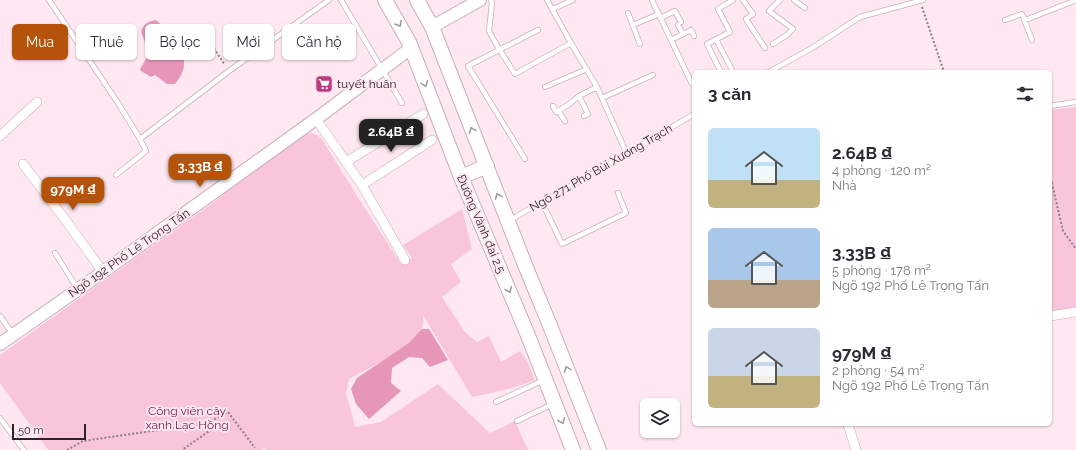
<!DOCTYPE html>
<html lang="vi">
<head>
<meta charset="utf-8">
<style>
  :root { --surface:#fff; --page:#f2f2f3; --text:#2b2b33; --muted:#7c7c81; --accent:#b45309 }
  body { margin:0; font-family:Raleway,sans-serif; background:var(--page); color:var(--text); height:100vh; display:flex; flex-direction:column; font-size:15px; white-space:nowrap }
  * { box-sizing:border-box; margin:0 }
  p { font-size:13px; color:var(--muted) }
  .icon { flex:none; width:22px; height:22px; fill:none; stroke:currentColor; stroke-width:2; stroke-linecap:round; stroke-linejoin:round }
  .map { position:relative; flex:1; overflow:hidden }
  .sheet { position:absolute; left:692px; top:70px; width:360px; height:356px; display:flex; flex-direction:column; background:var(--surface); border-radius:6px; box-shadow:0 1px 3px #0004 }
  .sheet>* { flex:none }
  .banner { position:absolute; left:12px; top:24px; width:380px; height:36px; display:flex; gap:8px }
  .buttons { position:absolute; left:640px; top:398px; display:grid; gap:8px }
  .buttons a { display:grid; place-items:center; width:40px; height:40px; border-radius:6px; background:var(--surface); box-shadow:0 1px 3px #0004; font-size:20px }
  .scale { position:absolute; left:12px; bottom:10px; width:74px; box-sizing:border-box; padding-left:4px; border:2px solid #2d2328; border-top:0; font-size:11px; line-height:14px; white-space:nowrap; color:#2d2328; -webkit-text-stroke:3px #ffe8f1; paint-order:stroke }
  .price { position:absolute; translate:-50% -34px; padding:0 9px; border-radius:8px; background:var(--accent); color:#fff; font-size:13px; line-height:26px; filter:drop-shadow(0 1px 2px #0008) }
  .price::after { content:''; position:absolute; left:50%; top:24px; width:12px; height:9px; margin-left:-6px; background:inherit; clip-path:polygon(0 0,100% 0,50% 100%) }
  .price.active { background:#222; color:#fff }
  ul { padding:0; list-style:none }
  li { display:flex; align-items:center; gap:12px; height:100px; padding:0 16px }
  li span { display:grid; place-items:center; flex:none; width:112px; height:80px; border-radius:6px; color:#555 }
  li>.icon { margin-inline-start:auto }
  span .icon { width:48px; height:48px; fill:#fffc; stroke-width:1 }
  li b { font-size:17px }
  h2 { display:flex; justify-content:space-between; align-items:center; height:48px; padding:0 16px; font-size:17px }
  .chip { padding:0 14px; border-radius:6px; background:var(--surface); box-shadow:0 1px 3px #0004; font-size:14px; line-height:36px }
  .chip.active { background:var(--accent); color:#fff }
  .map>svg:first-child { display:block }
  .green { fill:#f9c5db }
  .water { fill:#e596b9 }
  .lines { fill:none; stroke-linecap:round; stroke-linejoin:round }
  .lane-casing { stroke:#c9aeb9; stroke-width:6 }
  .street-casing { stroke:#c9aeb9; stroke-width:10 }
  .secondary-casing { stroke:#c9aeb9; stroke-width:14 }
  .primary-casing { stroke:#c9aeb9; stroke-width:16 }
  .path { stroke:#8e7e84; stroke-width:2; stroke-dasharray:2 2; stroke-linecap:butt }
  .lane { stroke:#fff; stroke-width:4.5 }
  .street { stroke:#fff; stroke-width:9 }
  .secondary { stroke:#fff; stroke-width:12 }
  .primary { stroke:#fff; stroke-width:14 }
  .oneway { stroke:#a09c9e }
  .labels { text-anchor:middle; stroke-width:4; stroke-linejoin:round; paint-order:stroke }
  .poi-label { font-size:12px; fill:#2d2328; stroke:#ffe8f1; text-anchor:start }
  .street-label { font-size:12px; fill:#2d2328; stroke:#ffe8f1 }
  .park-label { font-size:12px; fill:#71164a; stroke:#ffe8f1 }
</style>
</head>
<body>
<div class="map">
<svg width="1076" height="450" viewBox="0 0 1076 450">
  <rect width="100%" height="100%" fill="#ffe8f1"/>
  <path class="green" d="M1076,107V309L1050,312V110Z
    M311,133L317,135L322,139L350,185L401,264L412,258L403,245L462,209L472,249L451,264L461,282L442,297L465,332L477,342L489,336L501,362L520,351L527,361L535,380C514,388 494,393 472,397L423,315C423,319 424,326 421,330C409,349 369,368 349,379L346,394L351,410L355,427L381,422L438,384L490,433L515,421L528,450H267L264,448L261,450H48L0,383V355L214,202L296,137Z"/>
  <path class="water" d="M156,20C162,24 165,31 169,37C172,42 177,45 179,49C188,62 184,73 175,84H167L155,75L151,77L141,71L140,69L147,57L146,46L141,31C144,24 148,21 156,20Z
    M422,329H429L448,360L430,367L422,358L409,357L392,368L391,383L401,391L369,419L356,404L351,389L357,378L409,343Z"/>
  <g class="lines">
    <defs>
      <path id="lane" d="M49,0L118,103L140,139L146,151L116,175
        M341,0L402,103
        M491,0L492,3L489,31L499,49L515,74L571,43
        M547,0L571,43L597,87L627,154
        M652,0L692,84
        M743,0L753,14L746,19L765,48
        M794,0L805,8
        M553,9L573,0
        M628,13L640,44
        M660,18L675,11L681,22
        M1005,20L1022,14L1032,40
        M1025,20L1041,14L1076,0
        M633,25L659,14
        M678,25L683,34
        M716,39L733,72
        M671,40L691,30L694,36
        M773,44L787,35L793,29L769,11L780,0
        M721,72L707,44L730,32L718,9L733,0
        M769,72L812,48L860,17L923,0
        M545,87L587,69
        M579,96L588,114L584,116
        M602,98L653,75
        M553,106L556,112L558,111L565,121
        M1050,106L1076,102
        M558,111L568,105L579,96L597,87
        M140,139L229,71L329,0
        M525,159L468,66L538,30
        M542,202L562,244L626,213L618,193
        M510,220L627,154L694,114
        M55,253L77,288
        M0,316L13,334
        M496,402L544,380
        M0,418L24,450
        M517,421L553,404"/>
      <path id="street" d="M316,119L362,185L405,260
        M0,136L37,102
        M346,162L423,114
        M23,164L64,218L103,272
        M362,185L432,140
        M1050,316L1076,312
        M848,424L856,450"/>
      <path id="secondary" d="M432,27L480,0
        M0,344L103,272L316,119L411,48"/>
      <path id="primary" d="M385,0L409,42L461,177L527,333L573,450
        M417,0L432,27L527,270L549,323L599,450
        M461,177L487,166"/>
    </defs>
    <use href="#lane" class="lane-casing"/>
    <use href="#street" class="street-casing"/>
    <use href="#secondary" class="secondary-casing"/>
    <use href="#primary" class="primary-casing"/>
    <path class="path" d="M922,7L944,72
      M205,35L225,65
      M1050,175L1063,231L1076,249
      M207,423L228,412L255,448
      M67,450L83,441L207,423L212,429L182,450"/>
    <use href="#lane" class="lane"/>
    <use href="#street" class="street"/>
    <use href="#secondary" class="secondary"/>
    <use href="#primary" class="primary"/>
  </g>
  <defs><path id="oneway-chevron" d="M-2-3.5L2.5 0L-2 3.5" fill="none" stroke-width="1.6" stroke-linecap="round" stroke-linejoin="round"/></defs>
  <g class="oneway">
    <use href="#oneway-chevron" transform="translate(399 24) rotate(60)"/>
    <use href="#oneway-chevron" transform="translate(425 84) rotate(69)"/>
    <use href="#oneway-chevron" transform="translate(472 130) rotate(-111)"/>
    <use href="#oneway-chevron" transform="translate(498 196) rotate(-111)"/>
    <use href="#oneway-chevron" transform="translate(509 290) rotate(67)"/>
    <use href="#oneway-chevron" transform="translate(567 369) rotate(-111)"/>
    <use href="#oneway-chevron" transform="translate(562 421) rotate(68)"/>
  </g>
  <defs>
    <symbol id="supermarket-square" viewBox="-11 -11 22 22"><rect x="-9" y="-9" width="18" height="18" rx="4" fill="#bd3a81" stroke="#ffe8f1"/><path d="M-6-5.5h2.5l.6 2H6L4.5 2H-2.5L-4.4-4H-6ZM-1.5 3.2a1.3 1.3 0 1 0 .1 0ZM3 3.2a1.3 1.3 0 1 0 .1 0Z" fill="#fff"/></symbol>
  </defs>
  <g fill-rule="evenodd">
    <use href="#supermarket-square" x="314" y="74" width="20" height="20"/>
  </g>
  <g class="labels">
    <g class="poi-label">
      <text x="337" y="88">tuyết huân</text>
    </g>
    <g class="street-label">
      <text transform="translate(601 168) rotate(-30)" y="4">Ngõ 271 Phố Bùi Xương Trạch</text>
      <text transform="translate(481 224) rotate(67)" y="4">Đường Vành đai 2.5</text>
      <text transform="translate(129 253) rotate(-35)" y="4">Ngõ 192 Phố Lê Trọng Tấn</text>
    </g>
    <g class="park-label">
      <text x="187" y="415">Công viên cây<tspan x="187" dy="14">xanh Lạc Hồng</tspan></text>
    </g>
  </g>
</svg>
<div class="buttons">
<a><svg class="icon" aria-label="layers" viewBox="0 0 24 24"><path d="M12 4l9 5-9 5-9-5zM3 14l9 5 9-5"/></svg></a>
</div>
<div class="scale">50 m</div>
<b class="price active" style="left:391px;top:153px">2.64B ₫</b>
<b class="price" style="left:200px;top:188px">3.33B ₫</b>
<b class="price" style="left:73px;top:211px">979M ₫</b>
<div class="banner">
<a class="chip active">Mua</a>
<a class="chip">Thuê</a>
<a class="chip">Bộ lọc</a>
<a class="chip">Mới</a>
<a class="chip">Căn hộ</a>
</div>
<section class="sheet">
<h2>3 căn<svg class="icon" aria-label="filters" viewBox="0 0 24 24"><path d="M4 7h16M4 17h16"/><circle cx="9" cy="7" r="2"/><circle cx="15" cy="17" r="2"/></svg></h2>
<ul>
<li><span style="background:linear-gradient(#bfe0f5 65%,#c2b280 0)"><svg class="icon" aria-label="home" viewBox="0 0 24 24"><path d="M3 11l9-7 9 7M6 9v11h12V9"/></svg></span><div><b>2.64B ₫</b><p>4 phòng · 120 m²</p><p>Nhà</p></div></li>
<li><span style="background:linear-gradient(#a9c7e8 65%,#b9a48a 0)"><svg class="icon" aria-label="home" viewBox="0 0 24 24"><path d="M3 11l9-7 9 7M6 9v11h12V9"/></svg></span><div><b>3.33B ₫</b><p>5 phòng · 178 m²</p><p>Ngõ 192 Phố Lê Trọng Tấn</p></div></li>
<li><span style="background:linear-gradient(#c9d6e8 60%,#c2b280 0)"><svg class="icon" aria-label="home" viewBox="0 0 24 24"><path d="M3 11l9-7 9 7M6 9v11h12V9"/></svg></span><div><b>979M ₫</b><p>2 phòng · 54 m²</p><p>Ngõ 192 Phố Lê Trọng Tấn</p></div></li>
</ul>
</section>
</div>
</body>
</html>
